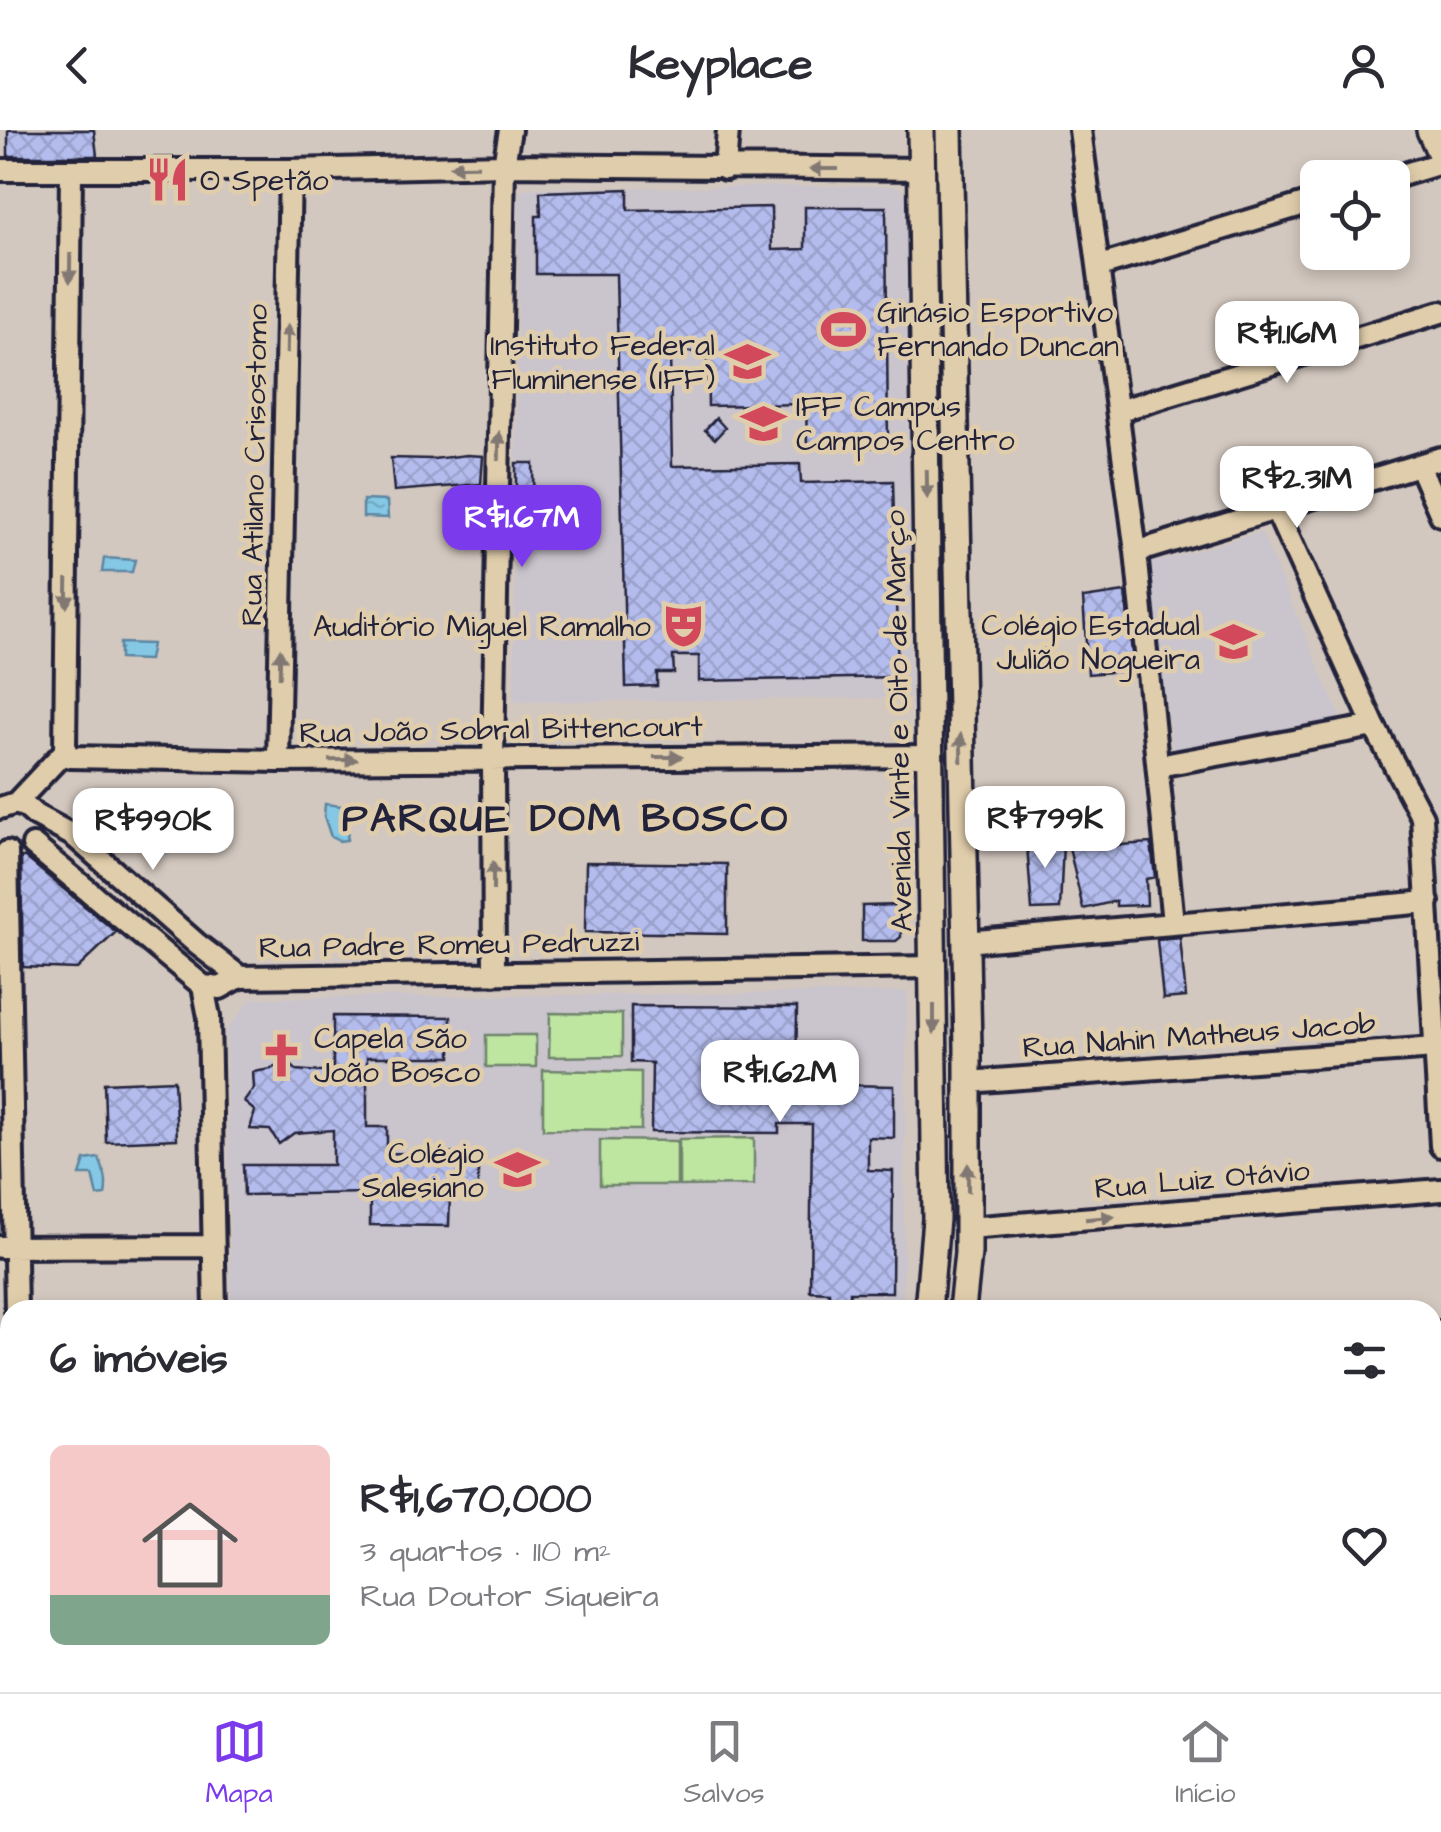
<!DOCTYPE html>
<html lang="pt">
<head>
<meta charset="utf-8">
<style>
  :root { --surface:#fff; --page:#f7f7f7; --text:#2b2b33; --muted:#7c7c81; --line:#e1e1e2; --accent:#7c3aed }
  body { margin:0; font-family:"Architects Daughter",sans-serif; background:var(--page); color:var(--text); height:100vh; display:flex; flex-direction:column; font-size:38px; white-space:nowrap }
  * { box-sizing:border-box; margin:0 }
  p { font-size:32px; color:var(--muted) }
  .icon { flex:none; width:55px; height:55px; fill:none; stroke:currentColor; stroke-width:2; stroke-linecap:round; stroke-linejoin:round }
  .map { position:relative; flex:1; overflow:hidden }
  .side { position:absolute; left:0px; top:1170px; width:1442px; height:392px; display:flex; flex-direction:column; background:var(--surface); border-radius:30px 30px 0 0; box-shadow:0 5px 15px #0003 }
  .side>* { flex:none }
  .buttons { position:absolute; left:1300px; top:30px; display:grid; gap:20px }
  .buttons a { display:grid; place-items:center; width:110px; height:110px; border-radius:15px; background:var(--surface); box-shadow:0 5px 15px #0003; font-size:50px }
  .price { position:absolute; translate:-50% -85px; padding:0 22px; border-radius:20px; background:#fff; color:#222; font-size:32px; line-height:65px; filter:drop-shadow(0 2px 5px #0008) }
  .price::after { content:''; position:absolute; left:50%; top:60px; width:30px; height:22px; margin-left:-15px; background:inherit; clip-path:polygon(0 0,100% 0,50% 100%) }
  .price.current { background:var(--accent); color:#fff }
  ul { padding:0; list-style:none }
  li { display:flex; align-items:center; gap:30px; height:250px; padding:0 50px }
  li span { display:grid; place-items:center; flex:none; width:280px; height:200px; border-radius:15px; color:#555 }
  li>.icon { margin-inline-start:auto }
  span .icon { width:120px; height:120px; fill:#fffc; stroke-width:1 }
  li b { font-size:42px }
  h2 { display:flex; justify-content:space-between; align-items:center; height:120px; padding:0 50px; font-size:42px }
  header { display:flex; justify-content:space-between; align-items:center; height:130px; padding:0 50px; background:var(--surface); font-size:45px; font-weight:700 }
  .menu { display:flex; justify-content:space-around; align-items:center; height:140px; border-top:2px solid var(--line); background:var(--surface); font-size:28px; color:var(--muted) }
  .menu a { display:grid; justify-items:center; gap:5px }
  .menu .current { color:var(--accent) }
  .map>svg:first-child { display:block }
  .built { fill:#cac4cd }
  .grass { fill:#bfe6a1; stroke:#70846e; stroke-width:2.5 }
  .water { fill:url(#water-ripples); stroke:#5d86a1; stroke-width:2.5 }
  .building { fill:url(#building-cross-hatch); stroke:#22223b; stroke-width:2.5 }
  .lines { fill:none; stroke-linecap:round; stroke-linejoin:round }
  .minor-casing { stroke:#22223b; stroke-width:28 }
  .major-casing { stroke:#22223b; stroke-width:32 }
  .minor { stroke:#e0cdab; stroke-width:20 }
  .major { stroke:#e0cdab; stroke-width:25 }
  .oneway { fill:#817873 }
  .labels { text-anchor:middle; stroke-width:9; stroke-linejoin:round; paint-order:stroke }
  .poi-label { font-size:30px; fill:#22223b; stroke:#e0cdab; text-anchor:start }
  .street-label { font-size:30px; fill:#22223b; stroke:#e0cdab }
  .district-label { font-size:40px; font-weight:bold; letter-spacing:2.5px; fill:#22223b; stroke:#e0cdab }
</style>
</head>
<body>
<header><svg class="icon" aria-label="back" viewBox="0 0 24 24"><path d="M15 5l-7 7 7 7"/></svg>Keyplace<svg class="icon" aria-label="person" viewBox="0 0 24 24"><circle cx="12" cy="8" r="4"/><path d="M4 21q1-7 8-7t8 7"/></svg></header>
<div class="map">
<svg width="1441" height="1562" viewBox="0 0 1441 1562">
  <defs>
    <pattern id="water-ripples" width="26" height="14" patternUnits="userSpaceOnUse" patternTransform="scale(2.5)"><rect width="26" height="14" fill="#84c8e5"/><path d="M2 4q2-2 4 0t4 0M15 11q2-2 4 0t4 0" fill="none" stroke="#72acc5"/></pattern>
    <pattern id="building-cross-hatch" width="8" height="8" patternUnits="userSpaceOnUse" patternTransform="scale(2.5)"><rect width="8" height="8" fill="#b4bced"/><path d="M0 0l8 8M0 8l8-8" fill="none" stroke="#9aa1cc"/></pattern>
  </defs>
  <rect width="100%" height="100%" fill="#d3c8bf"/>
  <filter id="ink" filterUnits="userSpaceOnUse"><feTurbulence type="fractalNoise" baseFrequency=".01" numOctaves="2"/><feDisplacementMap in="SourceGraphic" scale="20" xChannelSelector="R" yChannelSelector="G"/><feConvolveMatrix kernelMatrix="1 2 1 2 8 2 1 2 1" color-interpolation-filters="sRGB"/></filter>
  <g filter="url(#ink)">
    <path class="built" d="M894,56L902,59L906,66L911,568L514,572L519,61L528,58Z
      M1261,402L1341,589L1172,619L1148,434Z
      M907,862L903,1180H231L226,901L252,868Z"/>
    <path class="grass" d="M550,883L622,884V926L549,927Z
      M486,905H536V937H486Z
      M543,940L641,942V1000L543,999Z
      M754,1008V1055L679,1056V1009Z
      M600,1010L677,1011V1055H600Z"/>
    <path class="water" d="M363,370L387,371L388,388L363,387Z
      M104,428L135,430L132,442H102Z
      M120,513L152,514L149,530L120,529Z
      M325,674L350,677L347,710L339,711L331,707L324,686Z
      M99,1028C104,1042 108,1048 105,1065L98,1066L93,1045H80L85,1030Z"/>
    <path class="building" d="M8,0H94L97,26H8Z
      M628,59V80L771,77L772,120L805,119V77H886L888,317H807L806,274L708,276L707,222H670L672,336L800,334L801,353L893,351L898,547L699,551V526H673L674,543H657V556L626,557L616,144H536V86H541L540,62Z
      M716,288L725,298L715,309L705,300Z
      M467,325L483,326L481,354L394,361L391,328L433,329Z
      M516,333H533L534,407H516Z
      M1125,462L1134,540L1088,544L1083,468Z
      M1026,702L1054,707L1055,713H1063L1060,779L1032,780Z
      M1068,713L1104,716L1151,713L1155,747L1146,749L1147,775L1116,776V771L1083,779Z
      M21,727H25L116,802L77,839L23,837Z
      M586,732L727,734V804L585,802Z
      M900,775L901,807L896,811H862V776Z
      M1180,808L1186,867L1163,869L1157,810Z
      M631,876L797,877L796,954L894,956V1008L868,1007V1040L893,1041L892,1162H850V1180H829V1162L810,1161L812,994H779V1003L651,1002L652,933L631,932Z
      M333,886L451,887V927H367V997H387V1023L478,1024V1064L450,1063L449,1096L370,1095V1063L244,1065L243,1035H333V1000L294,1003L279,1014L270,1000L250,999L255,981L244,972L254,958L253,942L271,939L286,930L296,940L333,943Z
      M174,950L177,1009L106,1012L104,953Z"/>
    <g class="lines">
      <defs>
        <path id="minor" d="M1080,0L1136,422L1173,793
          M725,39L728,0
          M0,40H290L504,35L922,39
          M1392,48L1441,33
          M1100,136L1318,70
          M1118,281L1441,182
          M1419,335L1441,385
          M1277,382L1374,596L1422,687L1441,1016
          M1136,422L1441,328
          M70,627L278,631L932,626
          M70,627L65,621L71,41
          M278,631L290,40
          M1158,636L1374,596
          M16,673L65,621
          M0,678L16,673L26,677L35,685L74,706L197,814L240,847L934,837
          M33,715L203,856L220,858L240,847
          M7,722L16,1180
          M965,812L1428,772
          M494,844L493,628L504,35L510,0
          M203,856L209,887L215,1180
          M968,952L1435,918
          M968,1098L1441,1060
          M0,1117L213,1116
          M1432,1203L1441,1202
          M1432,1348L1441,1347
          M0,1358L10,1357
          M1432,1482L1441,1481
          M25,1552V1562
          M223,1552V1562
          M1059,1552L1062,1562"/>
        <path id="major" d="M921,0L936,1089L928,1180
          M949,0L968,918V1123L962,1180
          M1430,0L1441,24
          M314,1562L486,1557L533,1552
          M558,1562L599,1552
          M641,1562L665,1552"/>
      </defs>
      <use href="#minor" class="minor-casing"/>
      <use href="#major" class="major-casing"/>
      <use href="#minor" class="minor"/>
      <use href="#major" class="major"/>
    </g>
    <defs><path id="oneway-solid" d="M-6-.8H1V-3.2L6.5 0L1 3.2V.8H-6Z" transform="scale(2.5)"/></defs>
    <g class="oneway">
      <use href="#oneway-solid" transform="translate(464 36) rotate(179)"/>
      <use href="#oneway-solid" transform="translate(824 39) rotate(-180)"/>
      <use href="#oneway-solid" transform="translate(70 138) rotate(91)"/>
      <use href="#oneway-solid" transform="translate(287 209) rotate(-89)"/>
      <use href="#oneway-solid" transform="translate(499 316) rotate(-89)"/>
      <use href="#oneway-solid" transform="translate(927 354) rotate(89)"/>
      <use href="#oneway-solid" transform="translate(67 463) rotate(91)"/>
      <use href="#oneway-solid" transform="translate(280 533) rotate(-89)"/>
      <use href="#oneway-solid" transform="translate(961 618) rotate(-91)"/>
      <use href="#oneway-solid" transform="translate(668 627)"/>
      <use href="#oneway-solid" transform="translate(343 630) rotate(-1)"/>
      <use href="#oneway-solid" transform="translate(493 746) rotate(-90)"/>
      <use href="#oneway-solid" transform="translate(934 889) rotate(90)"/>
      <use href="#oneway-solid" transform="translate(968 1048) rotate(-90)"/>
      <use href="#oneway-solid" transform="translate(1100 1088) rotate(-5)"/>
    </g>
  </g>
  <defs>
    <symbol id="restaurant-bare" viewBox="-9 -9 18 18"><path d="M-5-6h1v4h1v-4h1v4h1v-4h1v5L-1.5 .5V6h-2V.5L-5-1ZM5-6V6H3V1.5H1.5Q1.5-4 5-6Z" fill="#d1495b" stroke="#e0cdab" stroke-width="2.5" paint-order="stroke"/></symbol>
    <symbol id="stadium-bare" viewBox="-9 -9 18 18"><path d="M0-5a6.5 5 0 1 0 0 10a6.5 5 0 1 0 0-10ZM-3.5-1.8h7v3.6h-7Z" fill="#d1495b" stroke="#e0cdab" stroke-width="2.5" paint-order="stroke"/></symbol>
    <symbol id="university-bare" viewBox="-9 -9 18 18"><path d="M0-5L7-2L0 1L-7-2ZM-4 1L0 2.5L4 1V4Q0 6-4 4Z" fill="#d1495b" stroke="#e0cdab" stroke-width="2.5" paint-order="stroke"/></symbol>
    <symbol id="theatre-bare" viewBox="-9 -9 18 18"><path d="M-5-5.5Q0-4 5-5.5V0Q5 5 0 6Q-5 5-5 0ZM-3.3-2.5H-1v1.5H-3.3ZM1-2.5H3.3v1.5H1ZM-2.8 1Q0 5.5 2.8 1Z" fill="#d1495b" stroke="#e0cdab" stroke-width="2.5" paint-order="stroke"/></symbol>
    <symbol id="school-bare" viewBox="-9 -9 18 18"><path d="M0-5L7-2L0 1L-7-2ZM-4 1L0 2.5L4 1V4Q0 6-4 4Z" fill="#d1495b" stroke="#e0cdab" stroke-width="2.5" paint-order="stroke"/></symbol>
    <symbol id="church-bare" viewBox="-9 -9 18 18"><path d="M-1.2-6h2.4v3.5h3.3v2.4h-3.3V6h-2.4V-.1h-3.3v-2.4h3.3Z" fill="#d1495b" stroke="#e0cdab" stroke-width="2.5" paint-order="stroke"/></symbol>
  </defs>
  <g fill-rule="evenodd">
    <use href="#restaurant-bare" x="136" y="18" width="63" height="63"/>
    <use href="#stadium-bare" x="812" y="168" width="63" height="63"/>
    <use href="#university-bare" x="716" y="200" width="63" height="63"/>
    <use href="#university-bare" x="732" y="262" width="63" height="63"/>
    <use href="#theatre-bare" x="652" y="464" width="63" height="63"/>
    <use href="#school-bare" x="1202" y="480" width="63" height="63"/>
    <use href="#church-bare" x="250" y="894" width="63" height="63"/>
    <use href="#school-bare" x="486" y="1008" width="63" height="63"/>
  </g>
  <g class="labels">
    <g class="poi-label">
      <text x="200" y="60">O Spetão</text>
      <text x="877" y="192">Ginásio Esportivo<tspan x="877" dy="34">Fernando Duncan</tspan></text>
      <text x="715" y="225" text-anchor="end">Instituto Federal<tspan x="715" dy="34">Fluminense (IFF)</tspan></text>
      <text x="796" y="286">IFF Campus<tspan x="796" dy="34">Campos Centro</tspan></text>
      <text x="1200" y="505" text-anchor="end">Colégio Estadual<tspan x="1200" dy="34">Julião Nogueira</tspan></text>
      <text x="651" y="506" text-anchor="end">Auditório Miguel Ramalho</text>
      <text x="314" y="918">Capela São<tspan x="314" dy="34">João Bosco</tspan></text>
      <text x="484" y="1033" text-anchor="end">Colégio<tspan x="484" dy="34">Salesiano</tspan></text>
    </g>
    <g class="street-label">
      <text transform="translate(254 335) rotate(-89)" y="10">Rua Atilano Crisostomo</text>
      <text transform="translate(898 591) rotate(-91)" y="10">Avenida Vinte e Oito de Março</text>
      <text transform="translate(501 599) rotate(-1)" y="10">Rua João Sobral Bittencourt</text>
      <text transform="translate(449 814) rotate(-1)" y="10">Rua Padre Romeu Pedruzzi</text>
      <text transform="translate(1199 905) rotate(-4)" y="10">Rua Nahin Matheus Jacob</text>
      <text transform="translate(1202 1049) rotate(-5)" y="10">Rua Luiz Otávio</text>
    </g>
    <g class="district-label">
      <text x="566" y="701">PARQUE DOM BOSCO</text>
    </g>
  </g>
</svg>
<div class="buttons">
<a><svg class="icon" aria-label="locate" viewBox="0 0 24 24"><circle cx="12" cy="12" r="6"/><path d="M12 2v4M12 18v4M2 12h4M18 12h4"/></svg></a>
</div>
<b class="price" style="left:1287px;top:256px">R$1.16M</b>
<b class="price" style="left:1297px;top:401px">R$2.31M</b>
<b class="price current" style="left:522px;top:440px">R$1.67M</b>
<b class="price" style="left:1045px;top:741px">R$799K</b>
<b class="price" style="left:153px;top:743px">R$990K</b>
<b class="price" style="left:780px;top:995px">R$1.62M</b>
<section class="side">
<h2>6 imóveis<svg class="icon" aria-label="filters" viewBox="0 0 24 24"><path d="M4 7h16M4 17h16"/><circle cx="9" cy="7" r="2"/><circle cx="15" cy="17" r="2"/></svg></h2>
<ul>
<li><span style="background:linear-gradient(#f6c9c9 75%,#7fa58c 0)"><svg class="icon" aria-label="home" viewBox="0 0 24 24"><path d="M3 11l9-7 9 7M6 9v11h12V9"/></svg></span><div><b>R$1,670,000</b><p>3 quartos · 110 m²</p><p>Rua Doutor Siqueira</p></div><svg class="icon" aria-label="heart" viewBox="0 0 24 24"><path d="M12 20l-8-8c-3-5 5-10 8-4 3-6 11-1 8 4z"/></svg></li>
</ul>
</section>
</div>
<nav class="menu">
<a class="current"><svg class="icon" aria-label="map" viewBox="0 0 24 24"><path d="M3 6l6-2 6 2 6-2v14l-6 2-6-2-6 2zM9 4v14M15 6v14"/></svg>Mapa</a>
<a><svg class="icon" aria-label="saved" viewBox="0 0 24 24"><path d="M7 4h10v16l-5-4-5 4z"/></svg>Salvos</a>
<a><svg class="icon" aria-label="home" viewBox="0 0 24 24"><path d="M3 11l9-7 9 7M6 9v11h12V9"/></svg>Início</a>
</nav>
</body>
</html>
